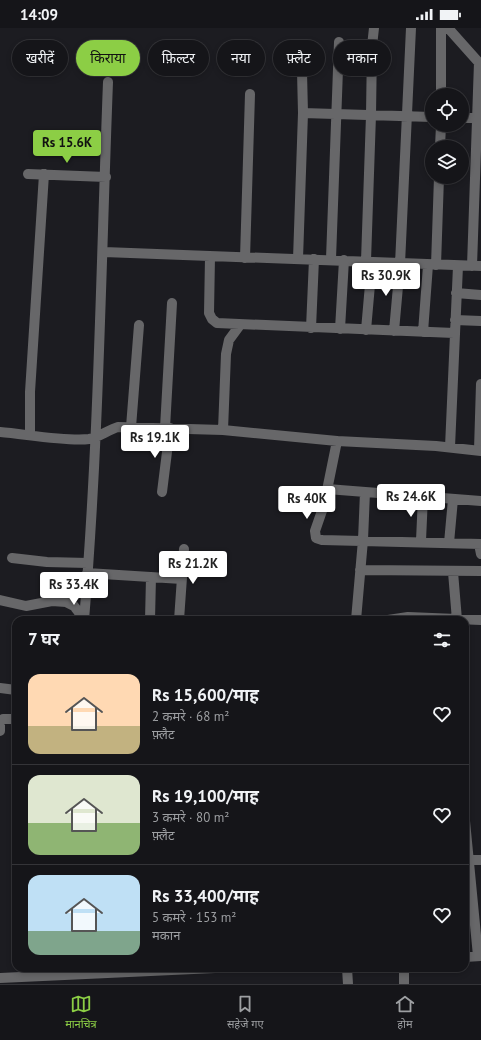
<!DOCTYPE html>
<html lang="hi">
<head>
<meta charset="utf-8">
<style>
  :root { --surface:#151519; --page:#222226; --text:#f1f3f6; --muted:#9d9fa2; --line:#343438; --accent:#8cce45 }
  body { margin:0; font-family:"PT Sans","Noto Sans Devanagari",sans-serif; background:var(--page); color:var(--text); height:100vh; display:flex; flex-direction:column; font-size:15px; white-space:nowrap }
  * { box-sizing:border-box; margin:0 }
  p { font-size:13px; color:var(--muted) }
  .icon { flex:none; width:22px; height:22px; fill:none; stroke:currentColor; stroke-width:2; stroke-linecap:round; stroke-linejoin:round }
  .map { position:relative; flex:1; overflow:hidden }
  .sheet { position:absolute; left:12px; top:588px; width:457px; height:356px; display:flex; flex-direction:column; background:var(--surface); border-radius:12px; box-shadow:0 2px 6px #0003,0 0 0 1px var(--line) }
  .sheet>* { flex:none }
  .top-card { position:absolute; left:12px; top:12px; width:457px; height:36px; display:flex; gap:8px }
  .controls { position:absolute; left:425px; top:60px; display:grid; gap:8px }
  .controls a { display:grid; place-items:center; width:44px; height:44px; border-radius:50%; background:var(--surface); box-shadow:0 2px 6px #0003,0 0 0 1px var(--line); font-size:20px }
  .price { position:absolute; translate:-50% -34px; padding:0 9px; border-radius:4px; background:#fff; color:#222; font-size:13px; line-height:26px; filter:drop-shadow(0 1px 2px #0008) }
  .price::after { content:''; position:absolute; left:50%; top:24px; width:12px; height:9px; margin-left:-6px; background:inherit; clip-path:polygon(0 0,100% 0,50% 100%) }
  .price.selected { background:var(--accent); color:#111 }
  ul { padding:0; list-style:none }
  li { display:flex; align-items:center; gap:12px; height:100px; padding:0 16px }
  li+li { border-top:1px solid var(--line) }
  li span { display:grid; place-items:center; flex:none; width:112px; height:80px; border-radius:12px; color:#555 }
  li>.icon { margin-inline-start:auto }
  span .icon { width:48px; height:48px; fill:#fffc; stroke-width:1 }
  li b { font-size:17px }
  h2 { display:flex; justify-content:space-between; align-items:center; height:48px; padding:0 16px; font-size:17px }
  .chip { padding:0 14px; border-radius:18px; background:var(--surface); box-shadow:0 2px 6px #0003,0 0 0 1px var(--line); font-size:14px; line-height:36px }
  .chip.selected { background:var(--accent); color:#111 }
  .status { display:flex; justify-content:space-between; align-items:center; height:28px; padding:0 20px; background:var(--surface); direction:ltr }
  .status svg { height:11px; fill:currentColor }
  .tabs { display:flex; justify-content:space-around; align-items:center; height:56px; border-top:1px solid var(--line); background:var(--surface); font-size:11px; color:var(--muted) }
  .tabs a { display:grid; justify-items:center; gap:2px }
  .tabs .selected { color:var(--accent) }
  .map>svg:first-child { display:block }
  .lines { fill:none; stroke-linecap:round; stroke-linejoin:round }
  .minor { stroke:#676769; stroke-width:10 }
</style>
</head>
<body>
<div class="status"><b>14:09</b><svg viewBox="0 0 49 12"><path d="M0 12V9h3v3zM5 12V6h3v6zM10 12V3h3v9zM15 12V0h3v12zM26 1h20v11H26zM47 4h2v5h-2z"/></svg></div>
<div class="map">
<svg width="481" height="956" viewBox="0 0 481 956">
  <rect width="100%" height="100%" fill="#1c1c21"/>
  <g class="lines">
    <path class="minor" d="M448,0L481,37
      M441,67V0
      M303,85L432,89
      M462,90H477
      M440,119L441,97
      M28,146L106,149
      M104,224L481,238
      M210,229L209,285L212,291L217,295L454,305
      M245,230L250,66
      M298,231L303,85L302,44
      M331,231L339,14
      M366,233L371,87L372,18L374,0
      M436,237L439,149
      M472,238L479,34
      M456,265L481,267
      M455,292L481,293
      M311,300L314,231
      M340,301L344,232
      M366,302L372,234
      M394,303L400,236L411,0
      M423,304L428,237
      M131,399L139,297
      M165,400L172,275
      M223,402L226,326L229,312L240,297
      M0,404C25,406 67,414 89,411C99,409 108,402 118,399L223,402L337,413L436,418L481,423
      M30,407V364L44,146
      M337,413L324,477L315,503L316,510L322,512L481,516
      M450,419L458,238
      M479,422L481,356
      M327,461L481,473
      M162,464L170,400
      M421,513L423,468
      M449,515L453,471
      M479,516L481,526
      M12,530L47,534L88,535
      M360,542L481,543
      M453,544L457,592
      M87,545L182,551
      M0,572L26,578L52,573L66,574L74,578L84,591
      M84,592C99,413 101,234 108,54
      M150,592L151,549
      M179,592L184,521
      M356,592L363,512L365,464
      M388,592L408,589L481,592
      M0,660L16,662
      M0,703V694L3,691H16
      M465,793L478,928
      M468,832H481
      M465,929L481,928
      M347,940L348,956
      M404,940V956
      M0,950L215,940"/>
  </g>
</svg>
<div class="controls">
<a><svg class="icon" aria-label="locate" viewBox="0 0 24 24"><circle cx="12" cy="12" r="6"/><path d="M12 2v4M12 18v4M2 12h4M18 12h4"/></svg></a>
<a><svg class="icon" aria-label="layers" viewBox="0 0 24 24"><path d="M12 4l9 5-9 5-9-5zM3 14l9 5 9-5"/></svg></a>
</div>
<b class="price selected" style="left:67px;top:136px">Rs 15.6K</b>
<b class="price" style="left:386px;top:269px">Rs 30.9K</b>
<b class="price" style="left:155px;top:431px">Rs 19.1K</b>
<b class="price" style="left:411px;top:490px">Rs 24.6K</b>
<b class="price" style="left:307px;top:492px">Rs 40K</b>
<b class="price" style="left:193px;top:557px">Rs 21.2K</b>
<b class="price" style="left:74px;top:578px">Rs 33.4K</b>
<div class="top-card">
<a class="chip">खरीदें</a>
<a class="chip selected">किराया</a>
<a class="chip">फ़िल्टर</a>
<a class="chip">नया</a>
<a class="chip">फ़्लैट</a>
<a class="chip">मकान</a>
</div>
<section class="sheet">
<h2>7 घर<svg class="icon" aria-label="filters" viewBox="0 0 24 24"><path d="M4 7h16M4 17h16"/><circle cx="9" cy="7" r="2"/><circle cx="15" cy="17" r="2"/></svg></h2>
<ul>
<li><span style="background:linear-gradient(#ffd9b3 65%,#c2b280 0)"><svg class="icon" aria-label="home" viewBox="0 0 24 24"><path d="M3 11l9-7 9 7M6 9v11h12V9"/></svg></span><div><b>Rs 15,600/माह</b><p>2 कमरे · 68 m²</p><p>फ़्लैट</p></div><svg class="icon" aria-label="heart" viewBox="0 0 24 24"><path d="M12 20l-8-8c-3-5 5-10 8-4 3-6 11-1 8 4z"/></svg></li>
<li><span style="background:linear-gradient(#dfe7d0 60%,#8fb573 0)"><svg class="icon" aria-label="home" viewBox="0 0 24 24"><path d="M3 11l9-7 9 7M6 9v11h12V9"/></svg></span><div><b>Rs 19,100/माह</b><p>3 कमरे · 80 m²</p><p>फ़्लैट</p></div><svg class="icon" aria-label="heart" viewBox="0 0 24 24"><path d="M12 20l-8-8c-3-5 5-10 8-4 3-6 11-1 8 4z"/></svg></li>
<li><span style="background:linear-gradient(#bfe0f5 70%,#7fa58c 0)"><svg class="icon" aria-label="home" viewBox="0 0 24 24"><path d="M3 11l9-7 9 7M6 9v11h12V9"/></svg></span><div><b>Rs 33,400/माह</b><p>5 कमरे · 153 m²</p><p>मकान</p></div><svg class="icon" aria-label="heart" viewBox="0 0 24 24"><path d="M12 20l-8-8c-3-5 5-10 8-4 3-6 11-1 8 4z"/></svg></li>
</ul>
</section>
</div>
<nav class="tabs">
<a class="selected"><svg class="icon" aria-label="map" viewBox="0 0 24 24"><path d="M3 6l6-2 6 2 6-2v14l-6 2-6-2-6 2zM9 4v14M15 6v14"/></svg>मानचित्र</a>
<a><svg class="icon" aria-label="saved" viewBox="0 0 24 24"><path d="M7 4h10v16l-5-4-5 4z"/></svg>सहेजे गए</a>
<a><svg class="icon" aria-label="home" viewBox="0 0 24 24"><path d="M3 11l9-7 9 7M6 9v11h12V9"/></svg>होम</a>
</nav>
</body>
</html>
